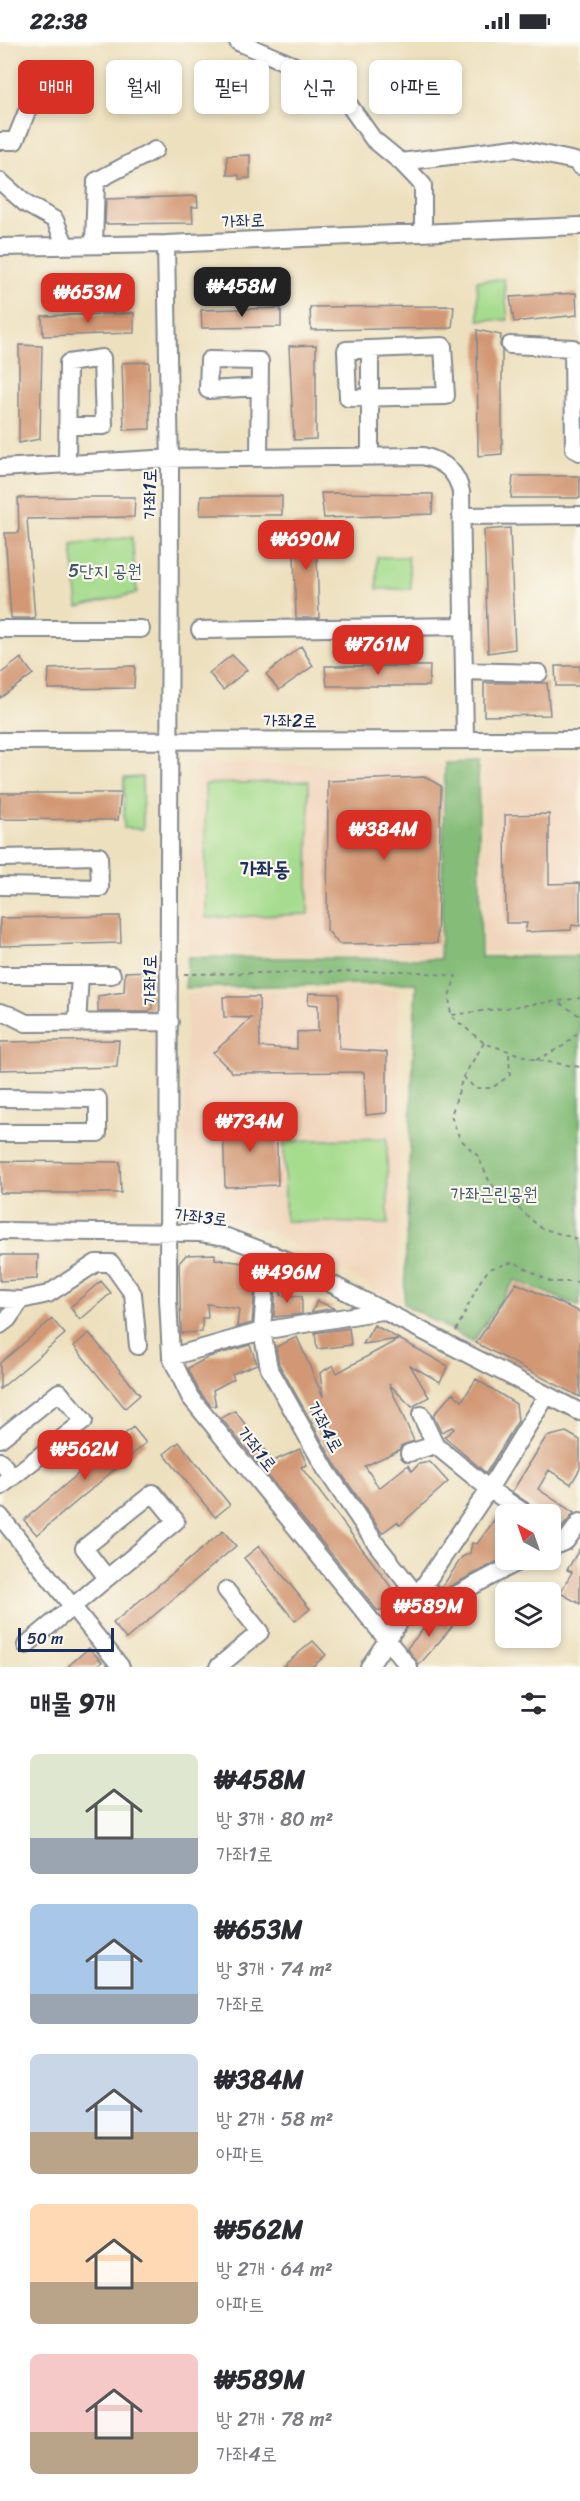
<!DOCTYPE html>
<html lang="ko">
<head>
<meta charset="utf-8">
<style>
  :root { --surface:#fff; --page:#f2f2f3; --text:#2b2b33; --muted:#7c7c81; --accent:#d93025 }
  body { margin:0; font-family:Sriracha,"Poor Story",sans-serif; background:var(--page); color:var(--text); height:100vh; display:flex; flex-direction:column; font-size:22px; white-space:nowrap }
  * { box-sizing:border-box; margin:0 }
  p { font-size:20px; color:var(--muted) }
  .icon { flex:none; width:33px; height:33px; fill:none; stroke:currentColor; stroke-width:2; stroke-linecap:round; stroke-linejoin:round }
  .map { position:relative; height:1625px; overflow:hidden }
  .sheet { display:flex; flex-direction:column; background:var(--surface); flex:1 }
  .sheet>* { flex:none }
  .hud { position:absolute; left:18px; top:18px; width:544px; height:54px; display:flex; gap:12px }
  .needle { width:39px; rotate:320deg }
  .controls { position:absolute; left:495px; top:1462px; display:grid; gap:12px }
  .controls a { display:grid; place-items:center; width:66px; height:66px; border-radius:9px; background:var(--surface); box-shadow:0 3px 9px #0003; font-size:30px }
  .scale { position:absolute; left:18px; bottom:15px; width:96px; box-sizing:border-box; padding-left:6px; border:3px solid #1b2f5e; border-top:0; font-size:16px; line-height:21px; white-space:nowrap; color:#1b2f5e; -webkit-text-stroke:4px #fbf7ec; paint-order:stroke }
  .price { position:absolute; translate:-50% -51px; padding:0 14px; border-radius:12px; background:var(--accent); color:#fff; font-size:20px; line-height:39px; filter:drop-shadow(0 2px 3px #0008) }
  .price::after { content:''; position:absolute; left:50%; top:36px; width:18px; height:14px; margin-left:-9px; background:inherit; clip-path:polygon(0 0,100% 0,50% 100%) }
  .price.selected { background:#222; color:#fff }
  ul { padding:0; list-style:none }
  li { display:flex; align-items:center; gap:18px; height:150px; padding:0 30px }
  li span { display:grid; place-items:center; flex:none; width:168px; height:120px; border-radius:9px; color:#555 }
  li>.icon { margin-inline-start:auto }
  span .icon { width:72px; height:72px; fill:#fffc; stroke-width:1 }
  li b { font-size:26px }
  h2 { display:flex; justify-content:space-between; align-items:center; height:72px; padding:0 30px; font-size:26px }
  .chip { padding:0 21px; border-radius:9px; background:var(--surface); box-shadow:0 3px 9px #0003; font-size:21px; line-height:54px }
  .chip.selected { background:var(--accent); color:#fff }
  .status { display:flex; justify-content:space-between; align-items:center; height:42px; padding:0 30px; background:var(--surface); direction:ltr }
  .status svg { height:16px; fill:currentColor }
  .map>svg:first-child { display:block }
  .built { fill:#f1d5bc }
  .green { fill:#a5dc8d; stroke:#608676; stroke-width:1.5 }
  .forest { fill:#84bc78; stroke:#50766b; stroke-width:1.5 }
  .building { fill:#d29874 }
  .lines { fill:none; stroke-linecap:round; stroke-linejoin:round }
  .minor-casing { stroke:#84888e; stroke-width:20 }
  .path { stroke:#84888e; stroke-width:2; stroke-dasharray:4.5 4.5; stroke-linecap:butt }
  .minor { stroke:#fff; stroke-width:16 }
  .labels { text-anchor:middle; stroke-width:4.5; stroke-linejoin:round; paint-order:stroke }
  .street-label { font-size:18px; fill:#1b2f5e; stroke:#fbf7ec }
  .park-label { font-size:18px; fill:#3e5a6a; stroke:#fbf7ec }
  .quarter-label { font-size:21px; font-weight:bold; fill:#1b2f5e; stroke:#fbf7ec }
</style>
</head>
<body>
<div class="status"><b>22:38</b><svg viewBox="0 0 49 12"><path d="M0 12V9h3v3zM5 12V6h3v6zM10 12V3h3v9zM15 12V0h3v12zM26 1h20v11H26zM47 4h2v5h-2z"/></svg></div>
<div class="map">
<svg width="580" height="1625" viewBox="0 0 580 1625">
  <rect width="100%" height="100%" fill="#fbf7ec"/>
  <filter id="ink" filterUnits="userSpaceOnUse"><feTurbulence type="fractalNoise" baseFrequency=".0167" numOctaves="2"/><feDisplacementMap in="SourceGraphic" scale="12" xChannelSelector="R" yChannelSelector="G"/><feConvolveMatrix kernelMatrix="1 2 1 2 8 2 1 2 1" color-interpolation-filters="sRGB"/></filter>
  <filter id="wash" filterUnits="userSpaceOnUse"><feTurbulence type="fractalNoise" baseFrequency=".008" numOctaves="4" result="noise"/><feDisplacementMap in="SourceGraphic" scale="24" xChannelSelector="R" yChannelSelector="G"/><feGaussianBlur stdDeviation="1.35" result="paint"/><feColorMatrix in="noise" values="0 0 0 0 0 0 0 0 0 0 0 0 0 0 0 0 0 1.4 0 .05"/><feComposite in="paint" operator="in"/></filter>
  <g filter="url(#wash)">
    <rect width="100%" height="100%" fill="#ede0be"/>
    <path class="built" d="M580,715V908L484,909L483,717Z
      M193,722L441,723L437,914L189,910Z
      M399,947V1260L263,1186L196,1171L182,1156L187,951Z"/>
    <path class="green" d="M504,237L508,278H479L477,239Z
      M132,495L137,551L78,565L72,503Z
      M377,515H408L411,547H377Z
      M142,735L143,787L124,786V736Z
      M309,739L308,872L206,876L205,742Z
      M387,1096L388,1182L285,1179L284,1099Z"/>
    <path class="forest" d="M478,720L481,915L580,914V1265L515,1238L473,1300L404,1262L416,941L185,946L188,915L440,917L445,721Z"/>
    <g id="blocks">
      <path class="building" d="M250,113V136L239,137V133H227V114Z
        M197,154L198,165H192L193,181L105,182L106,157Z
        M576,251L577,273L514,280L510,255Z
        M454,264L452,286L311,288L310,265Z
        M281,266V285L202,286L201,268Z
        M134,271V291L43,294L42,274Z
        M477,288L501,293L500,303L502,309V412L478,414Z
        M19,303L42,304L40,397L19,401Z
        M316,303V397L294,398L289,304Z
        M149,320L150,387L124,388L122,321Z
        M513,434H580V456H511Z
        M321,451L433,452L432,472L324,476Z
        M201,454H282V473H200Z
        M76,455H135L134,475L27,477L35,576H11L5,491H19L18,456Z
        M293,482L316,483L319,576H296Z
        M510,486L515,607L488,611L484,488Z
        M301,604L313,624L279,648L266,632Z
        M232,613L247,628L223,648L209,631Z
        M21,616L33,632L0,656V632Z
        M135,624L134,646L48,647L49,627Z
        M325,624H430L429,644H327Z
        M555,624H580V644H556Z
        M484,641H547L550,673L484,674Z
        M425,735L441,744L437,901L339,902L327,888L328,739Z
        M0,751H121L118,778L0,777Z
        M549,772V842L580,841V884L572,883L571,888L525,890L527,881H506L505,773Z
        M120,874L121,901L0,904V876Z
        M151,929L152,966L148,970H98V954L124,950L125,930Z
        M309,951L339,952V1007L387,1010V1071L366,1073L364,1030L233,1031L213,1011L251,976L224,975L223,955H259L260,1005L297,1007V990L318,989V963L308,962Z
        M119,998L117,1025L0,1028V1000Z
        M223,1078H276L278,1143L225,1145Z
        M0,1119L120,1120L121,1151H0Z
        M215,1212V1217L258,1223L256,1233L252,1281L237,1285L239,1267L207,1262L208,1276H202V1290L181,1291L179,1221L186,1213Z
        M0,1213H38L37,1237L0,1239Z
        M101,1239L111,1251L80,1278L70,1265Z
        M516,1241L580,1270V1355L476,1301Z
        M276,1242H281V1253L302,1254V1272L274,1275Z
        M317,1259L334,1266L312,1270Z
        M52,1277L65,1292L0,1347V1321Z
        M374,1283L448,1324L440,1340L410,1323L429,1355L412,1365L389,1342L414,1399L402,1403L399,1408L365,1424L379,1446L408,1423L412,1429L419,1422L430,1420L448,1440L400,1483L397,1480L382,1491L335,1422L279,1322L276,1305L297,1295L323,1355L320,1331L333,1323L337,1331L399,1297L363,1302Z
        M349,1286L351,1303L317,1307L315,1291Z
        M89,1291L140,1353L125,1366L74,1304Z
        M250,1303L257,1322L232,1332L234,1337L213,1348L216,1364H211L199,1349L188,1326L209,1315Z
        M476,1337L516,1362L518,1379L486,1431L444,1395L454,1387L452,1385L441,1390L433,1373L453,1351L462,1359Z
        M235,1369L273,1419L300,1407L307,1423L301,1425L391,1545L396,1558L384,1569L377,1568L221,1376Z
        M133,1385L146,1401L37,1493L24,1478Z
        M566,1390L580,1398V1427L571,1442L549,1428L538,1447L574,1471L561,1487L550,1480V1473H540L534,1465L512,1450L546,1395Z
        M179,1400L230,1463L215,1475L164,1412Z
        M498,1473L506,1478V1515L445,1547L442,1545L462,1515L470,1511L472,1501L477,1502Z
        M223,1489L236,1504L126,1597L113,1581Z
        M259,1504L310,1567L295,1579L244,1516Z
        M580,1506V1562L560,1551L572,1530L567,1528Z
        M437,1571L452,1585L419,1623L407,1606Z
        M313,1599L326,1613L312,1625H282Z
        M89,1606L102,1620L96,1625H67Z"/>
    </g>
  </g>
  <g filter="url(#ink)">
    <use href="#blocks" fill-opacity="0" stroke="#84888e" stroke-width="1.5"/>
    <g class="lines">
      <defs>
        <path id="minor" d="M238,0L333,40L373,97L401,120L423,143V190
          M0,99H15L30,62L51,60
          M401,120L515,106L575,119L580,124
          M0,139L26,162L55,178L65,202
          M166,202L170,426L168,1257L171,1315L190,1355L409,1625
          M94,203L96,139L155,108
          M0,205L166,202L580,184
          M510,303L573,306L574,407L580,410
          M443,304L446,354L348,356L346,308Z
          M370,308V415
          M259,416L260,319L209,318L208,348L260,345
          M67,422L68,321L102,316L104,384H67
          M0,426L155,417L423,414C443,419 457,429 461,450L465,698
          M461,474L580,473
          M0,587H141
          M200,588L463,584
          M464,629L539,631
          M0,699L580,698
          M0,816L99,814L100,846L0,844
          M0,933H112
          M0,970L10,973L26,981L170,980
          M77,982L80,933
          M0,1056L98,1057V1091H0
          M0,1189L200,1191L227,1195L281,1216L580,1370
          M273,1212L266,1234L262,1289L269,1326L326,1428L377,1503L418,1555
          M0,1257L21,1258L48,1252L96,1221H111L133,1252L138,1304
          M0,1283L8,1277L21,1258
          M171,1315L262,1289L382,1269
          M421,1373L435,1403L489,1447L528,1473
          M0,1397L59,1350L84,1379L0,1445
          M409,1411L435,1403
          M0,1419L13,1435
          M0,1474L121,1625
          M550,1506L566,1499L580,1480
          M424,1545L444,1559L522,1518
          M26,1603L176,1479L153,1451L84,1506L107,1536
          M218,1625L260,1590L226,1548
          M369,1625L489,1447L547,1353"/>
      </defs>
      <use href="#minor" class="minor-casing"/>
      <path class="path" d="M184,932L407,929L456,934L449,954L451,974L484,1001L536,1018L580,1025
        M560,961L580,974
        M452,973L580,956
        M484,1001L463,1035L451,1074L460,1097L478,1114L490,1141L541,1186L580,1198
        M536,1018L565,1003L580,988
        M463,1035L475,1046H492L510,1033L509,1010
        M456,1289L479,1241L489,1227L514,1220L551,1240H580"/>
      <use href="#minor" class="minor"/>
    </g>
  </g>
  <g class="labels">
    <g class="street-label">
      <text transform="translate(243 179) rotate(-3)" y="6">가좌로</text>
      <text transform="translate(150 452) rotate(-90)" y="6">가좌1로</text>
      <text x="290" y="685">가좌2로</text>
      <text transform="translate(150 938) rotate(-90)" y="6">가좌1로</text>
      <text transform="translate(201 1175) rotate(6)" y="6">가좌3로</text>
      <text transform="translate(325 1385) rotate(61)" y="6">가좌4로</text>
      <text transform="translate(257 1407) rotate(51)" y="6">가좌1로</text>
    </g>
    <g class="park-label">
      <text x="105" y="535">5단지 공원</text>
      <text x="494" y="1158">가좌근린공원</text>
    </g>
    <g class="quarter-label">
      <text x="265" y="834">가좌동</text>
    </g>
  </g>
</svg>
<div class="controls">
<a><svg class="needle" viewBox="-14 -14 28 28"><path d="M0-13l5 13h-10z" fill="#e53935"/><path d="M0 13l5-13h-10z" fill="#7c7c81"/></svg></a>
<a><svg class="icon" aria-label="layers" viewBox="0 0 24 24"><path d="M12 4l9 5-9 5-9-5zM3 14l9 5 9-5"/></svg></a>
</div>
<div class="scale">50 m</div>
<b class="price selected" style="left:242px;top:276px">₩458M</b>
<b class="price" style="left:88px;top:282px">₩653M</b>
<b class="price" style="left:306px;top:529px">₩690M</b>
<b class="price" style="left:378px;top:634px">₩761M</b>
<b class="price" style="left:384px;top:819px">₩384M</b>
<b class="price" style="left:250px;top:1111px">₩734M</b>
<b class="price" style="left:287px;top:1262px">₩496M</b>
<b class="price" style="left:85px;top:1439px">₩562M</b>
<b class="price" style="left:429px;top:1596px">₩589M</b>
<div class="hud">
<a class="chip selected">매매</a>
<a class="chip">월세</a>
<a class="chip">필터</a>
<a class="chip">신규</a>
<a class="chip">아파트</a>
</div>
</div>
<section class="sheet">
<h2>매물 9개<svg class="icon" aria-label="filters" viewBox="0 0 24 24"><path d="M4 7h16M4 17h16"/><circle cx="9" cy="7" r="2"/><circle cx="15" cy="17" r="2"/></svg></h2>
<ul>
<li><span style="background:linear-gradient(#dfe7d0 70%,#9aa5b1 0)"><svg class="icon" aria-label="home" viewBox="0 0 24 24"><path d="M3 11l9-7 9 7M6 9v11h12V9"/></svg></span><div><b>₩458M</b><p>방 3개 · 80 m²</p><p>가좌1로</p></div></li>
<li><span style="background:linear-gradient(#a9c7e8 75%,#9aa5b1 0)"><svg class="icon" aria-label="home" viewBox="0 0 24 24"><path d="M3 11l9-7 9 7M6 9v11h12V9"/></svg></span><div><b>₩653M</b><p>방 3개 · 74 m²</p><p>가좌로</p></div></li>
<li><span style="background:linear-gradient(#c9d6e8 65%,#b9a48a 0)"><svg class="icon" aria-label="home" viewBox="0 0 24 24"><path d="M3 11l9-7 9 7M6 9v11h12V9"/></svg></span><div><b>₩384M</b><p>방 2개 · 58 m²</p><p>아파트</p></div></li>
<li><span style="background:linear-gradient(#ffd9b3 65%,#b9a48a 0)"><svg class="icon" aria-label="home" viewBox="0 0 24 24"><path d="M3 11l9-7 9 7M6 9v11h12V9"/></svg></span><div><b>₩562M</b><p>방 2개 · 64 m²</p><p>아파트</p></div></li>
<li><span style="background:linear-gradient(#f6c9c9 65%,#b9a48a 0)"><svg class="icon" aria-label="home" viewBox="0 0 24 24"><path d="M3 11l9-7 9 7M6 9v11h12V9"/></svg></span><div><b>₩589M</b><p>방 2개 · 78 m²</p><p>가좌4로</p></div></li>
</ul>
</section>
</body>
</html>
